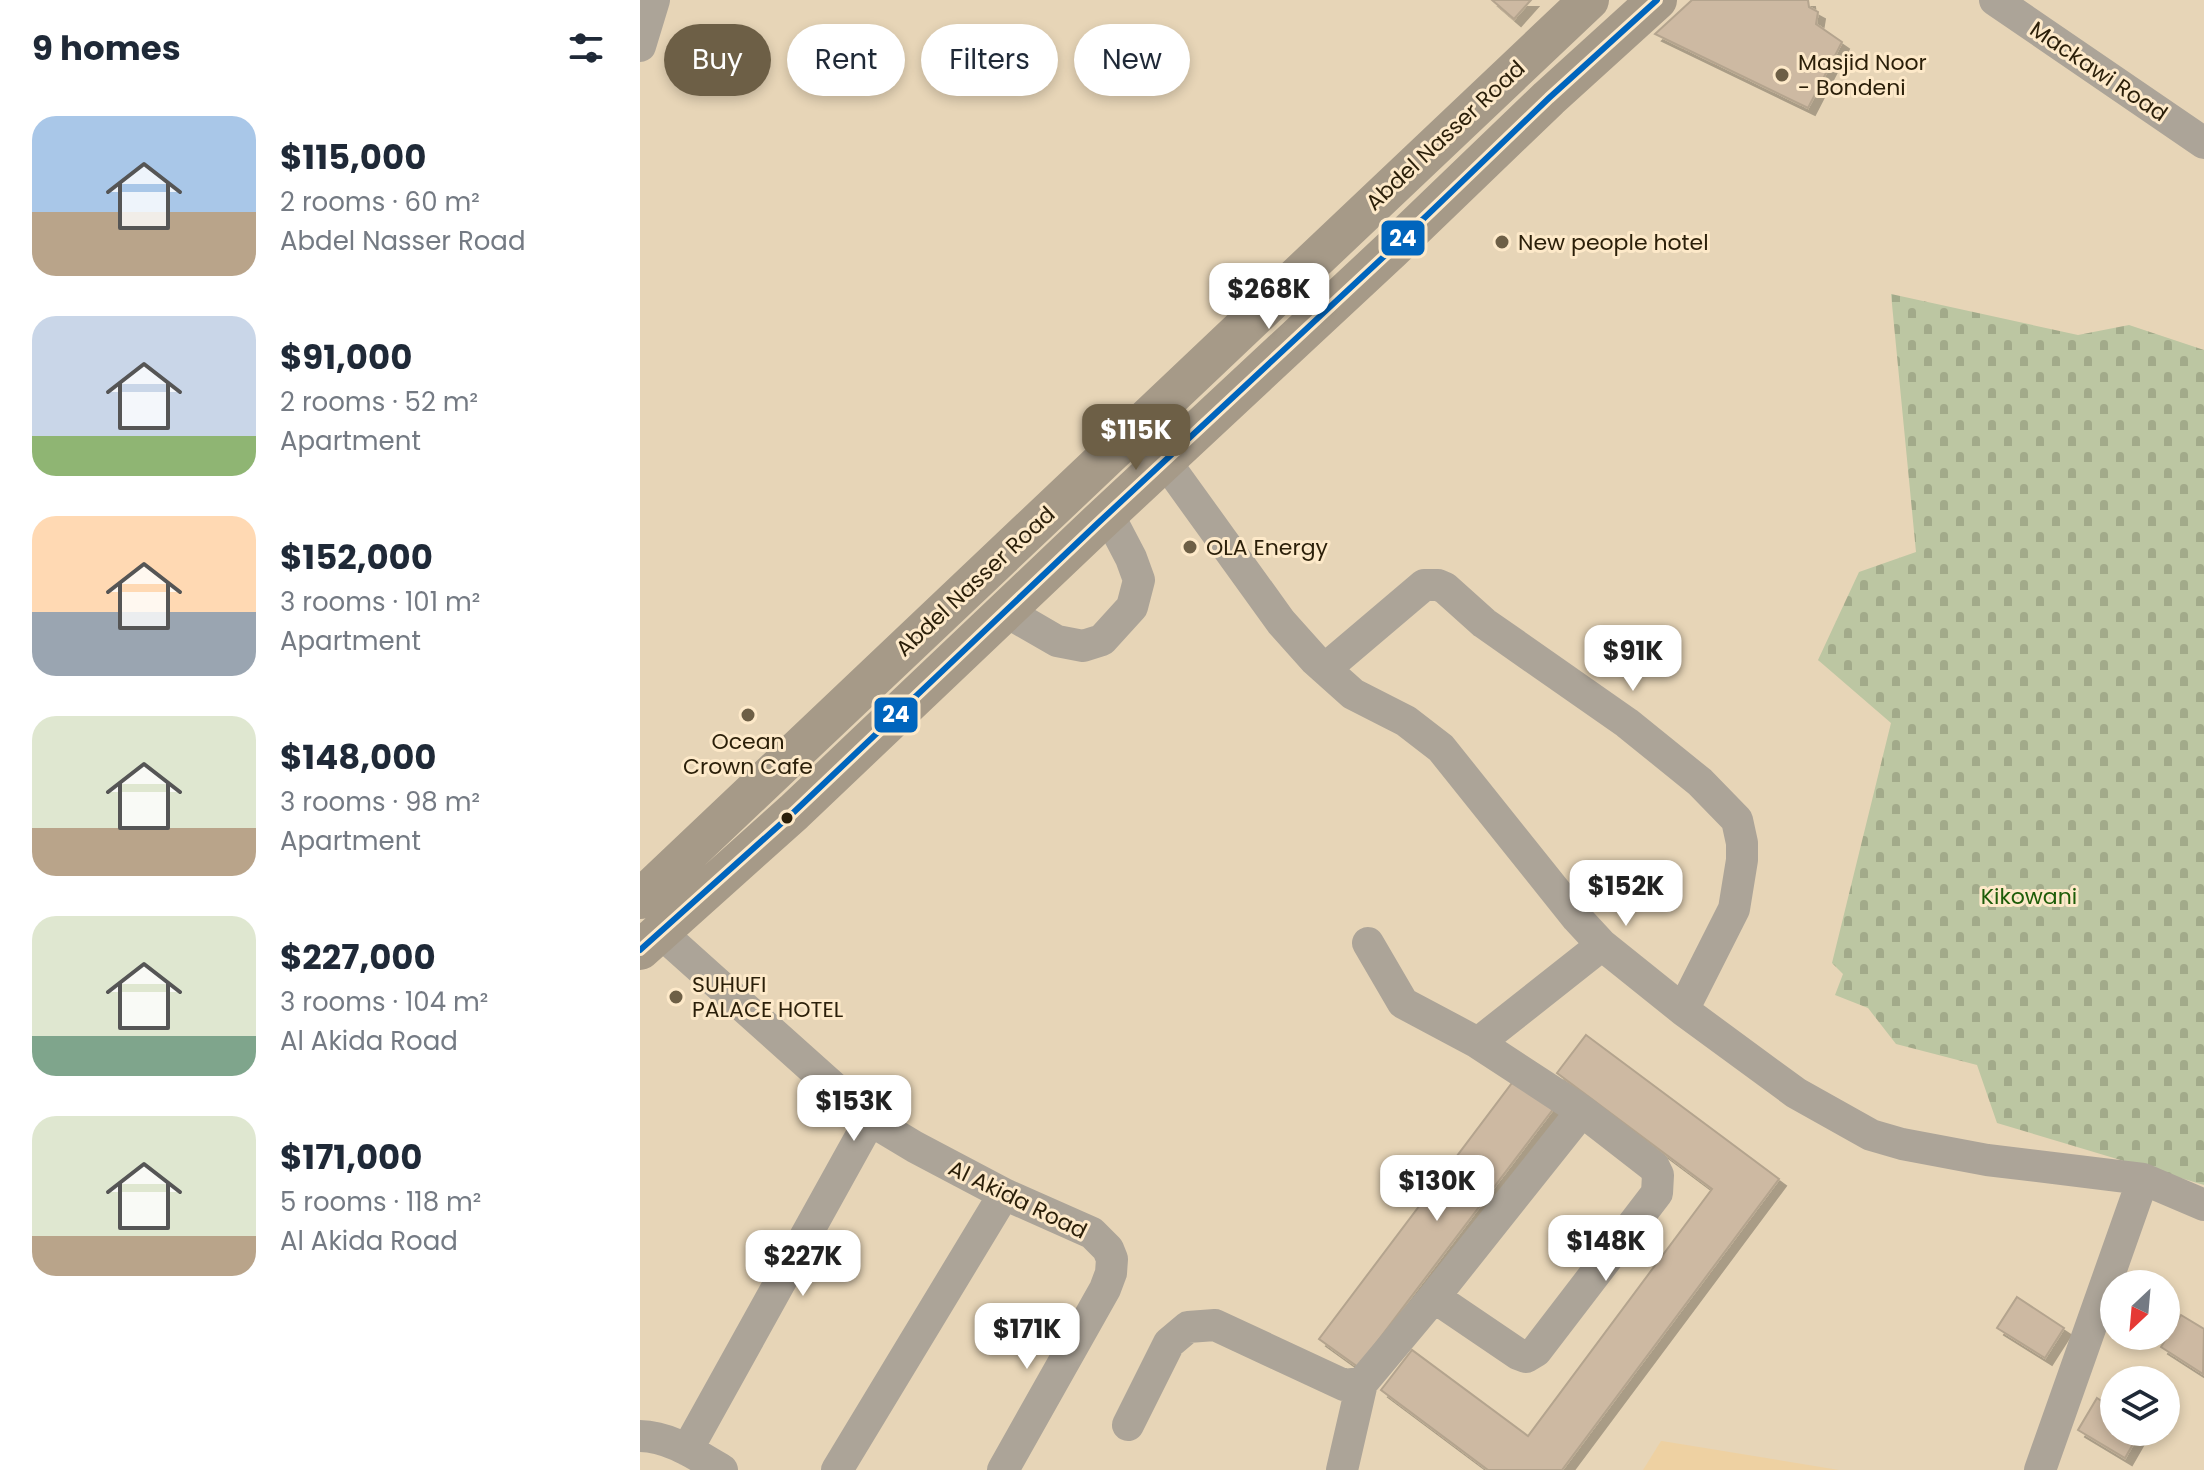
<!DOCTYPE html>
<html lang="en">
<head>
<meta charset="utf-8">
<style>
  :root { --surface:#fff; --page:#f6f6f7; --text:#1f2937; --muted:#747a83; --accent:#6d5f46 }
  body { margin:0; font-family:Poppins,sans-serif; background:var(--page); color:var(--text); height:100vh; display:flex; flex-direction:column; font-size:30px; white-space:nowrap }
  * { box-sizing:border-box; margin:0 }
  p { font-size:26px; color:var(--muted) }
  .icon { flex:none; width:44px; height:44px; fill:none; stroke:currentColor; stroke-width:2; stroke-linecap:round; stroke-linejoin:round }
  .map { position:relative; flex:1; overflow:hidden }
  .side { display:flex; flex-direction:column; background:var(--surface); width:640px }
  .side>* { flex:none }
  .banner { position:absolute; left:24px; top:24px; width:760px; height:72px; display:flex; gap:16px }
  .needle { width:52px; rotate:206deg }
  .buttons { position:absolute; left:1460px; top:1270px; display:grid; gap:16px }
  .buttons a { display:grid; place-items:center; width:80px; height:80px; border-radius:50%; background:var(--surface); box-shadow:0 4px 12px #0003; font-size:40px }
  .price { position:absolute; translate:-50% -68px; padding:0 18px; border-radius:16px; background:#fff; color:#222; font-size:26px; line-height:52px; filter:drop-shadow(0 2px 4px #0008) }
  .price::after { content:''; position:absolute; left:50%; top:48px; width:24px; height:18px; margin-left:-12px; background:inherit; clip-path:polygon(0 0,100% 0,50% 100%) }
  .price.current { background:var(--accent); color:#fff }
  ul { padding:0; list-style:none }
  li { display:flex; align-items:center; gap:24px; height:200px; padding:0 32px }
  li span { display:grid; place-items:center; flex:none; width:224px; height:160px; border-radius:24px; color:#555 }
  li>.icon { margin-inline-start:auto }
  span .icon { width:96px; height:96px; fill:#fffc; stroke-width:1 }
  li b { font-size:34px }
  h2 { display:flex; justify-content:space-between; align-items:center; height:96px; padding:0 32px; font-size:34px }
  .chip { padding:0 28px; border-radius:36px; background:var(--surface); box-shadow:0 4px 12px #0003; font-size:28px; line-height:72px }
  .chip.current { background:var(--accent); color:#fff }
  main { display:flex; flex:1; min-height:0 }
  .map>svg:first-child { display:block }
  .built { fill:#eed1a2 }
  .cemetery { fill:url(#cemetery-stones) }
  .building { fill:#cdb9a2; stroke:#b4a48e; stroke-width:2; filter:url(#shadow) }
  .lines { fill:none; stroke-linecap:round; stroke-linejoin:round }
  .minor { stroke:#aca498; stroke-width:32 }
  .major { stroke:#a69a88; stroke-width:40 }
  .bus-1-casing { stroke:#fde9c9; stroke-width:12 }
  .bus-1 { stroke:#0065bd; stroke-width:6 }
  .poi-dot { fill:#6d5f46; stroke:#fde9c9; stroke-width:3 }
  .bus-dot { fill:#2b1f09; stroke:#fde9c9; stroke-width:3 }
  .labels { text-anchor:middle; stroke-width:6; stroke-linejoin:round; paint-order:stroke }
  .poi-label { font-size:22px; fill:#2b1f09; stroke:#fde9c9; text-anchor:start }
  .street-label { font-size:22px; fill:#2b1f09; stroke:#fde9c9 }
  .park-label { font-size:22px; fill:#1e5d09; stroke:#fde9c9 }
  .line-badge { stroke:#fde9c9; stroke-width:3 }
  .badge-label { font-size:22px; text-anchor:middle; font-weight:bold; fill:#fff }
</style>
</head>
<body>
<main>
<section class="side">
<h2>9 homes<svg class="icon" aria-label="filters" viewBox="0 0 24 24"><path d="M4 7h16M4 17h16"/><circle cx="9" cy="7" r="2"/><circle cx="15" cy="17" r="2"/></svg></h2>
<ul>
<li><span style="background:linear-gradient(#a9c7e8 60%,#b9a48a 0)"><svg class="icon" aria-label="home" viewBox="0 0 24 24"><path d="M3 11l9-7 9 7M6 9v11h12V9"/></svg></span><div><b>$115,000</b><p>2 rooms · 60 m²</p><p>Abdel Nasser Road</p></div></li>
<li><span style="background:linear-gradient(#c9d6e8 75%,#8fb573 0)"><svg class="icon" aria-label="home" viewBox="0 0 24 24"><path d="M3 11l9-7 9 7M6 9v11h12V9"/></svg></span><div><b>$91,000</b><p>2 rooms · 52 m²</p><p>Apartment</p></div></li>
<li><span style="background:linear-gradient(#ffd9b3 60%,#9aa5b1 0)"><svg class="icon" aria-label="home" viewBox="0 0 24 24"><path d="M3 11l9-7 9 7M6 9v11h12V9"/></svg></span><div><b>$152,000</b><p>3 rooms · 101 m²</p><p>Apartment</p></div></li>
<li><span style="background:linear-gradient(#dfe7d0 70%,#b9a48a 0)"><svg class="icon" aria-label="home" viewBox="0 0 24 24"><path d="M3 11l9-7 9 7M6 9v11h12V9"/></svg></span><div><b>$148,000</b><p>3 rooms · 98 m²</p><p>Apartment</p></div></li>
<li><span style="background:linear-gradient(#dfe7d0 75%,#7fa58c 0)"><svg class="icon" aria-label="home" viewBox="0 0 24 24"><path d="M3 11l9-7 9 7M6 9v11h12V9"/></svg></span><div><b>$227,000</b><p>3 rooms · 104 m²</p><p>Al Akida Road</p></div></li>
<li><span style="background:linear-gradient(#dfe7d0 75%,#b9a48a 0)"><svg class="icon" aria-label="home" viewBox="0 0 24 24"><path d="M3 11l9-7 9 7M6 9v11h12V9"/></svg></span><div><b>$171,000</b><p>5 rooms · 118 m²</p><p>Al Akida Road</p></div></li>
</ul>
</section>
<div class="map">
<svg width="1564" height="1470" viewBox="0 0 1564 1470">
  <defs>
    <pattern id="cemetery-stones" width="16" height="16" patternUnits="userSpaceOnUse" patternTransform="scale(2)"><rect width="16" height="16" fill="#bcc6a2"/><path d="M2 7V4a2 2 0 0 1 4 0v3zM10 15v-3a2 2 0 0 1 4 0v3z" fill="#a2aa8a"/></pattern>
    <filter id="shadow"><feDropShadow dx="7" dy="7" stdDeviation="0" flood-color="#0004"/></filter>
  </defs>
  <rect width="100%" height="100%" fill="#e7d5b7"/>
  <path class="built" d="M1021,1441H1022L1199,1470H1003Z"/>
  <path class="cemetery" d="M1251,294L1438,335L1489,325L1564,350V1185L1357,1123L1337,1065L1256,1044L1228,1008L1195,995L1203,974L1192,963L1251,723L1178,660L1219,572L1276,552Z"/>
  <path class="building" d="M852,0H891L874,19Z
    M1052,0H1168L1169,7L1178,12L1176,24L1202,42L1168,108L1015,34Z
    M946,1035L1139,1179L922,1470H848L741,1390L772,1350L888,1436L1072,1189L917,1073Z
    M875,1079L914,1108L718,1367L679,1339Z
    M1377,1297L1424,1328L1405,1358L1357,1328Z
    M1541,1315L1564,1329L1563,1374L1521,1347Z
    M1457,1398L1474,1409V1432H1500L1485,1458L1438,1430Z"/>
  <g class="lines">
    <path class="minor" d="M1355,0L1564,143
      M0,46L14,0
      M525,461L641,622L675,660L713,694L766,721L801,748L937,918L962,945L1043,1010L1156,1093L1231,1135L1262,1144L1347,1160L1503,1179L1564,1205
      M365,611L417,641L443,646L462,640L492,607L499,580L491,558L468,514
      M685,669L784,585H798L805,588L844,623L987,723L1060,782L1097,820L1102,843V860L1094,909L1043,1010
      M20,932L230,1120L275,1147L364,1194L452,1233L468,1249L472,1259L471,1273L465,1289L363,1470
      M728,943L763,1003L838,1043L962,945
      M838,1043L942,1111
      M942,1111L1014,1167L1018,1175L1017,1193L896,1351L886,1357L878,1354L794,1297Z
      M488,1425L529,1343L548,1327L575,1325L704,1385L722,1383L794,1297
      M0,1436C29,1436 58,1456 82,1470
      M47,1450L230,1120
      M197,1470L364,1194
      M702,1470L722,1383
      M1400,1470L1503,1179"/>
    <path class="major" d="M0,899L949,0
      M0,950L154,812L457,524L752,249L909,98L1017,0"/>
    <defs>
      <path id="bus-1" d="M0,950L154,812L457,524L752,249L909,98L1017,0"/>
    </defs>
    <use href="#bus-1" class="bus-1-casing"/>
    <use href="#bus-1" class="bus-1"/>
  </g>
  <g class="poi-dot">
    <circle cx="1142" cy="75" r="8"/>
    <circle cx="862" cy="242" r="8"/>
    <circle cx="550" cy="547" r="8"/>
    <circle cx="108" cy="715" r="8"/>
    <circle cx="36" cy="997" r="8"/>
  </g>
  <circle class="bus-dot" cx="147" cy="818" r="7"/>
  <g class="labels">
    <g class="poi-label">
      <text x="1158" y="70">Masjid Noor<tspan x="1158" dy="25">- Bondeni</tspan></text>
      <text x="878" y="250">New people hotel</text>
      <text x="566" y="555">OLA Energy</text>
      <text x="108" y="749" text-anchor="middle">Ocean<tspan x="108" dy="25">Crown Cafe</tspan></text>
      <text x="52" y="992">SUHUFI<tspan x="52" dy="25">PALACE HOTEL</tspan></text>
    </g>
    <g class="street-label">
      <text transform="translate(1459 71) rotate(34)" y="8">Mackawi Road</text>
      <text transform="translate(805 135) rotate(-43)" y="8">Abdel Nasser Road</text>
      <text transform="translate(335 581) rotate(-43)" y="8">Abdel Nasser Road</text>
      <text transform="translate(378 1199) rotate(26)" y="8">Al Akida Road</text>
    </g>
    <g class="park-label">
      <text x="1389" y="904">Kikowani</text>
    </g>
  </g>
  <g class="line-badge">
    <rect x="740" y="219" width="46" height="38" rx="8" fill="#0065bd"/>
    <rect x="233" y="696" width="46" height="38" rx="8" fill="#0065bd"/>
  </g>
  <g class="badge-label">
    <text x="763" y="246">24</text>
    <text x="256" y="722">24</text>
  </g>
</svg>
<div class="buttons">
<a><svg class="needle" viewBox="-14 -14 28 28"><path d="M0-13l5 13h-10z" fill="#e53935"/><path d="M0 13l5-13h-10z" fill="#747a83"/></svg></a>
<a><svg class="icon" aria-label="layers" viewBox="0 0 24 24"><path d="M12 4l9 5-9 5-9-5zM3 14l9 5 9-5"/></svg></a>
</div>
<b class="price" style="left:629px;top:331px">$268K</b>
<b class="price current" style="left:496px;top:472px">$115K</b>
<b class="price" style="left:993px;top:693px">$91K</b>
<b class="price" style="left:986px;top:928px">$152K</b>
<b class="price" style="left:214px;top:1143px">$153K</b>
<b class="price" style="left:797px;top:1223px">$130K</b>
<b class="price" style="left:966px;top:1283px">$148K</b>
<b class="price" style="left:163px;top:1298px">$227K</b>
<b class="price" style="left:387px;top:1371px">$171K</b>
<div class="banner">
<a class="chip current">Buy</a>
<a class="chip">Rent</a>
<a class="chip">Filters</a>
<a class="chip">New</a>
</div>
</div>
</main>
</body>
</html>
